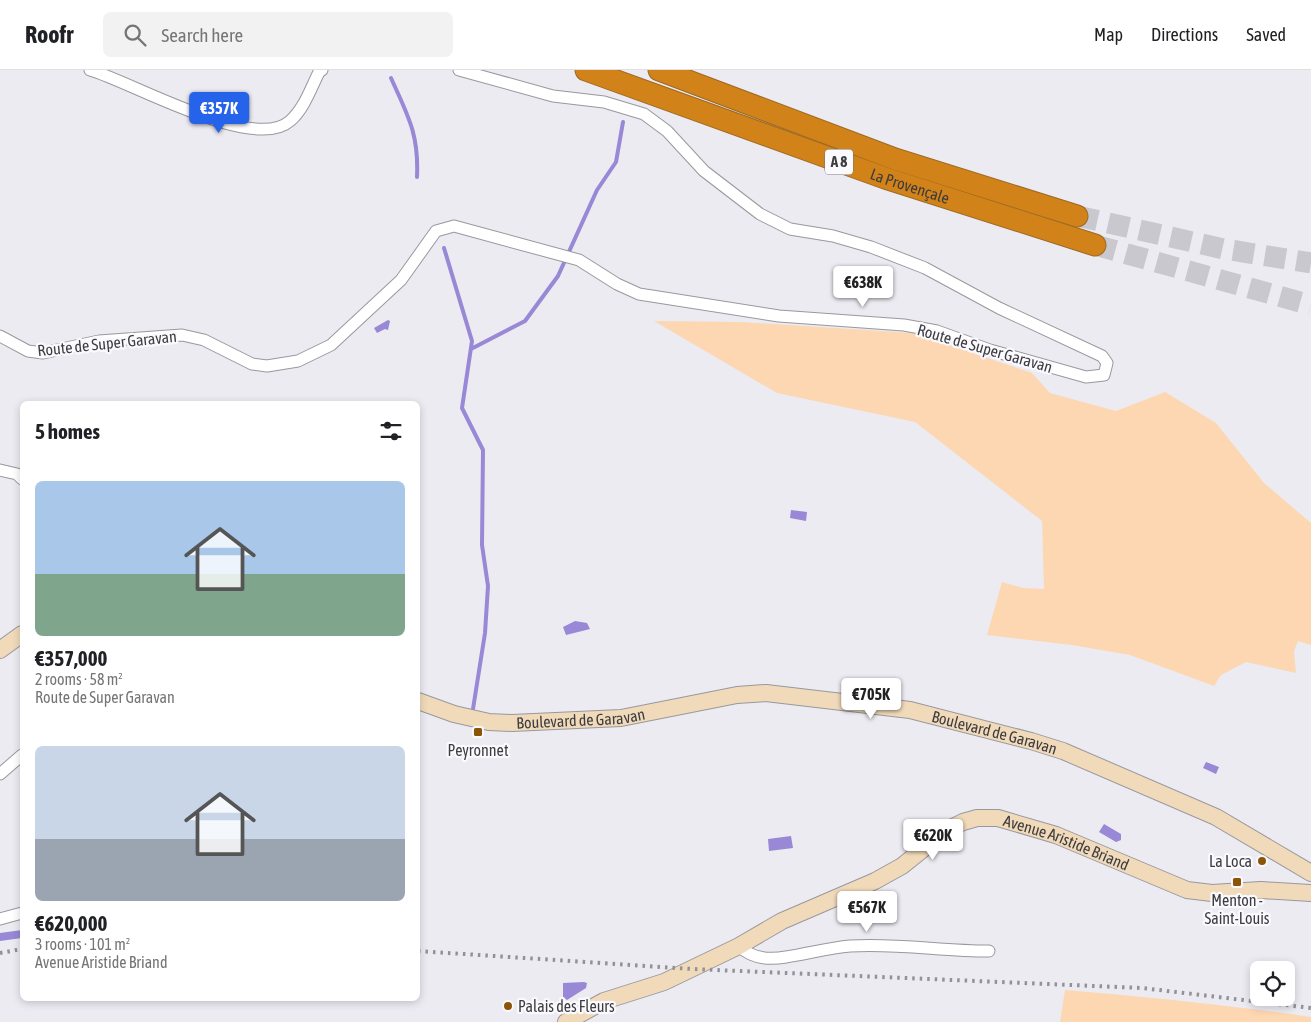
<!DOCTYPE html>
<html lang="en">
<head>
<meta charset="utf-8">
<style>
  :root { --surface:#fff; --page:#f2f2f2; --text:#202124; --muted:#757577; --line:#e0e0e0; --accent:#2563eb }
  body { margin:0; font-family:"Asap Condensed",sans-serif; background:var(--page); color:var(--text); height:100vh; display:flex; flex-direction:column; font-size:19px; white-space:nowrap }
  * { box-sizing:border-box; margin:0 }
  p { font-size:16px; color:var(--muted) }
  .icon { flex:none; width:28px; height:28px; fill:none; stroke:currentColor; stroke-width:2; stroke-linecap:round; stroke-linejoin:round }
  .map { position:relative; flex:1; overflow:hidden }
  .panel { position:absolute; left:20px; top:331px; width:400px; height:600px; display:flex; flex-direction:column; background:var(--surface); border-radius:8px; box-shadow:0 2px 8px #0003 }
  .panel>* { flex:none }
  .buttons { position:absolute; left:1250px; top:891px; display:grid; gap:10px }
  .buttons a { display:grid; place-items:center; width:45px; height:45px; border-radius:8px; background:var(--surface); box-shadow:0 2px 8px #0003; font-size:25px }
  .price { position:absolute; translate:-50% -42px; padding:0 11px; border-radius:5px; background:#fff; color:#222; font-size:16px; line-height:32px; filter:drop-shadow(0 1px 2px #0008) }
  .price::after { content:''; position:absolute; left:50%; top:30px; width:15px; height:11px; margin-left:-8px; background:inherit; clip-path:polygon(0 0,100% 0,50% 100%) }
  .price.active { background:var(--accent); color:#fff }
  ul { padding:0; list-style:none }
  li { display:grid; align-content:center; gap:10px; height:265px; padding:0 15px }
  li span { display:grid; place-items:center; height:155px; border-radius:8px; color:#555 }
  li>.icon { margin-inline-start:auto }
  span .icon { width:90px; height:90px; fill:#fffc; stroke-width:1 }
  li b { font-size:21px }
  h2 { display:flex; justify-content:space-between; align-items:center; height:60px; padding:0 15px; font-size:21px }
  header { display:flex; align-items:center; gap:30px; box-sizing:border-box; height:70px; padding:0 25px; background:var(--surface); border-bottom:1px solid var(--line) }
  header strong { font-size:24px }
  nav { display:flex; gap:28px; margin-inline-start:auto; font-size:18px }
  .search { width:350px; height:45px; background:var(--page); display:flex; align-items:center; gap:12px; box-sizing:border-box; padding:0 18px; border-radius:8px; color:var(--muted); font-size:19px }
  .map>svg:first-child { display:block }
  .green { fill:#fcd7b2 }
  .water { fill:#9888d5 }
  .lines { fill:none; stroke-linecap:round; stroke-linejoin:round }
  .stream { stroke:#9888d5; stroke-width:4 }
  .highway-tunnel { stroke:#c9c8ce; stroke-width:21; stroke-dasharray:21 11; stroke-linecap:butt }
  .street-casing { stroke:#98989e; stroke-width:13 }
  .secondary-casing { stroke:#98989e; stroke-width:18 }
  .highway-casing { stroke:#9d6a26; stroke-width:23 }
  .street { stroke:#fff; stroke-width:11 }
  .secondary { stroke:#f1daba; stroke-width:16 }
  .highway { stroke:#d18218; stroke-width:21 }
  .rail { stroke:#929196; stroke-width:4; stroke-dasharray:2.5 5; stroke-linecap:butt }
  .poi-dot { fill:#8b5406; stroke:#f9f9fe; stroke-width:2 }
  .labels { text-anchor:middle; stroke-width:4.5; stroke-linejoin:round; paint-order:stroke }
  .shield { fill:#f9f9fe; stroke:#757578; stroke-width:1 }
  .shield-label { font-size:15px; font-weight:bold; fill:#3d3c3f }
  .street-label { font-size:16px; fill:#3d3c3f; stroke:#f9f9fe }
  .poi-label { font-size:16px; fill:#3d3c3f; stroke:#f9f9fe }
</style>
</head>
<body>
<header>
<strong>Roofr</strong>
<div class="search"><svg class="icon" aria-label="search" viewBox="0 0 24 24"><circle cx="10" cy="10" r="6"/><path d="M15 15l6 6"/></svg>Search here</div>
<nav><a>Map</a><a>Directions</a><a>Saved</a></nav>
</header>
<div class="map">
<svg width="1311" height="952" viewBox="0 0 1311 952">
  <rect width="100%" height="100%" fill="#ecebf2"/>
  <path class="green" d="M654,251L742,252L913,263L1032,303L1050,323L1116,341L1165,322L1216,353L1264,413L1311,453V575L1298,571L1294,581L1296,603L1246,592L1221,605L1214,616L1130,585L1072,575L987,565L1002,512L1023,518L1044,519L1042,451L915,352L777,323Z
    M1065,920C1147,927 1229,935 1311,947V952H1060Z"/>
  <path class="water" d="M388,250L390,251L388,260L385,259L377,263L374,258Z
    M791,440L807,442L806,451L790,448Z
    M575,551L587,553L590,559L566,565L563,557Z
    M1206,692L1219,697L1216,704L1203,698Z
    M1104,754L1121,764V770L1116,772L1099,762Z
    M791,766L793,778L769,781L768,769Z
    M22,860V868L0,871V863Z
    M584,912L587,913L586,918L567,930L563,927V913Z"/>
  <g class="lines">
    <path class="stream" d="M391,8C408,46 419,64 417,107
      M444,178L472,271L462,338L483,380L482,475L488,516L485,563L473,639
      M471,279L525,251L558,206L597,120L616,92L623,52"/>
    <path class="highway-tunnel" d="M1077,146L1224,179L1311,193
      M1095,175L1311,235"/>
    <defs>
      <path id="street" d="M90,0C132,12 254,83 290,51C304,39 311,18 319,2L322,0
        M0,266L28,281L43,283L99,271L182,265L204,270L252,294L267,296L298,291L331,275L401,210L436,161L454,156L579,190L617,214L639,224L779,246L904,255L937,261L990,280L1086,307L1104,305L1107,293L1102,286L999,238L925,198L871,177L833,166L790,159L760,144L704,101L667,61L644,44L604,32L553,26L459,0
        M0,400L17,404L22,409
        M0,704L22,685
        M0,849L22,843
        M739,876C751,888 769,890 786,887C807,884 828,878 850,876C897,873 942,881 989,881"/>
      <g id="secondary">
        <path d="M0,580L22,564"/>
        <path id="s1" d="M418,631L454,644L489,652L512,653L621,648L737,625L766,623L910,640L1031,671L1063,681L1216,747L1311,803"/>
        <path id="s2" d="M566,952L604,931L664,912L739,876L782,851L875,811L902,796L947,760L963,752L977,748H998L1056,765L1187,820L1212,823L1261,820L1311,823"/>
      </g>
      <g id="highway">
        <path id="s3" d="M586,0L885,108L1095,175"/>
        <path d="M659,0L895,89L1077,146"/>
      </g>
    </defs>
    <use href="#street" class="street-casing"/>
    <use href="#secondary" class="secondary-casing"/>
    <use href="#highway" class="highway-casing"/>
    <use href="#street" class="street"/>
    <use href="#secondary" class="secondary"/>
    <use href="#highway" class="highway"/>
    <path class="rail" d="M418,881L692,899L1142,918L1311,938
      M0,883L22,879"/>
  </g>
  <g class="poi-dot">
    <rect x="473" y="657" width="10" height="10" rx="2.5"/>
    <circle cx="1262" cy="791" r="5"/>
    <rect x="1232" y="807" width="10" height="10" rx="2.5"/>
    <circle cx="508" cy="936" r="5"/>
  </g>
  <g class="labels">
    <rect class="shield" x="825" y="79.5" width="28" height="25" rx="4"/>
    <g class="shield-label">
      <text x="839" y="97">A 8</text>
    </g>
    <g class="street-label">
      <text dy="6" stroke="none"><textPath href="#s3" startOffset="344">La Provençale</textPath></text>
      <text transform="translate(107 273) rotate(-6)" y="6">Route de Super Garavan</text>
      <text transform="translate(985 278) rotate(16)" y="6">Route de Super Garavan</text>
      <text dy="6" stroke="none"><textPath href="#s1" startOffset="166">Boulevard de Garavan</textPath></text>
      <text dy="6" stroke="none"><textPath href="#s1" startOffset="586">Boulevard de Garavan</textPath></text>
      <text dy="6" stroke="none"><textPath href="#s2" startOffset="555">Avenue Aristide Briand</textPath></text>
    </g>
    <g class="poi-label">
      <text x="478" y="686">Peyronnet</text>
      <text x="1252" y="797" text-anchor="end">La Loca</text>
      <text x="1237" y="836">Menton -<tspan x="1237" dy="18">Saint-Louis</tspan></text>
      <text x="518" y="942" text-anchor="start">Palais des Fleurs</text>
    </g>
  </g>
</svg>
<div class="buttons">
<a><svg class="icon" aria-label="locate" viewBox="0 0 24 24"><circle cx="12" cy="12" r="6"/><path d="M12 2v4M12 18v4M2 12h4M18 12h4"/></svg></a>
</div>
<b class="price active" style="left:219px;top:64px">€357K</b>
<b class="price" style="left:863px;top:238px">€638K</b>
<b class="price" style="left:871px;top:650px">€705K</b>
<b class="price" style="left:933px;top:791px">€620K</b>
<b class="price" style="left:867px;top:863px">€567K</b>
<section class="panel">
<h2>5 homes<svg class="icon" aria-label="filters" viewBox="0 0 24 24"><path d="M4 7h16M4 17h16"/><circle cx="9" cy="7" r="2"/><circle cx="15" cy="17" r="2"/></svg></h2>
<ul>
<li><span style="background:linear-gradient(#a9c7e8 60%,#7fa58c 0)"><svg class="icon" aria-label="home" viewBox="0 0 24 24"><path d="M3 11l9-7 9 7M6 9v11h12V9"/></svg></span><div><b>€357,000</b><p>2 rooms · 58 m²</p><p>Route de Super Garavan</p></div></li>
<li><span style="background:linear-gradient(#c9d6e8 60%,#9aa5b1 0)"><svg class="icon" aria-label="home" viewBox="0 0 24 24"><path d="M3 11l9-7 9 7M6 9v11h12V9"/></svg></span><div><b>€620,000</b><p>3 rooms · 101 m²</p><p>Avenue Aristide Briand</p></div></li>
</ul>
</section>
</div>
</body>
</html>
